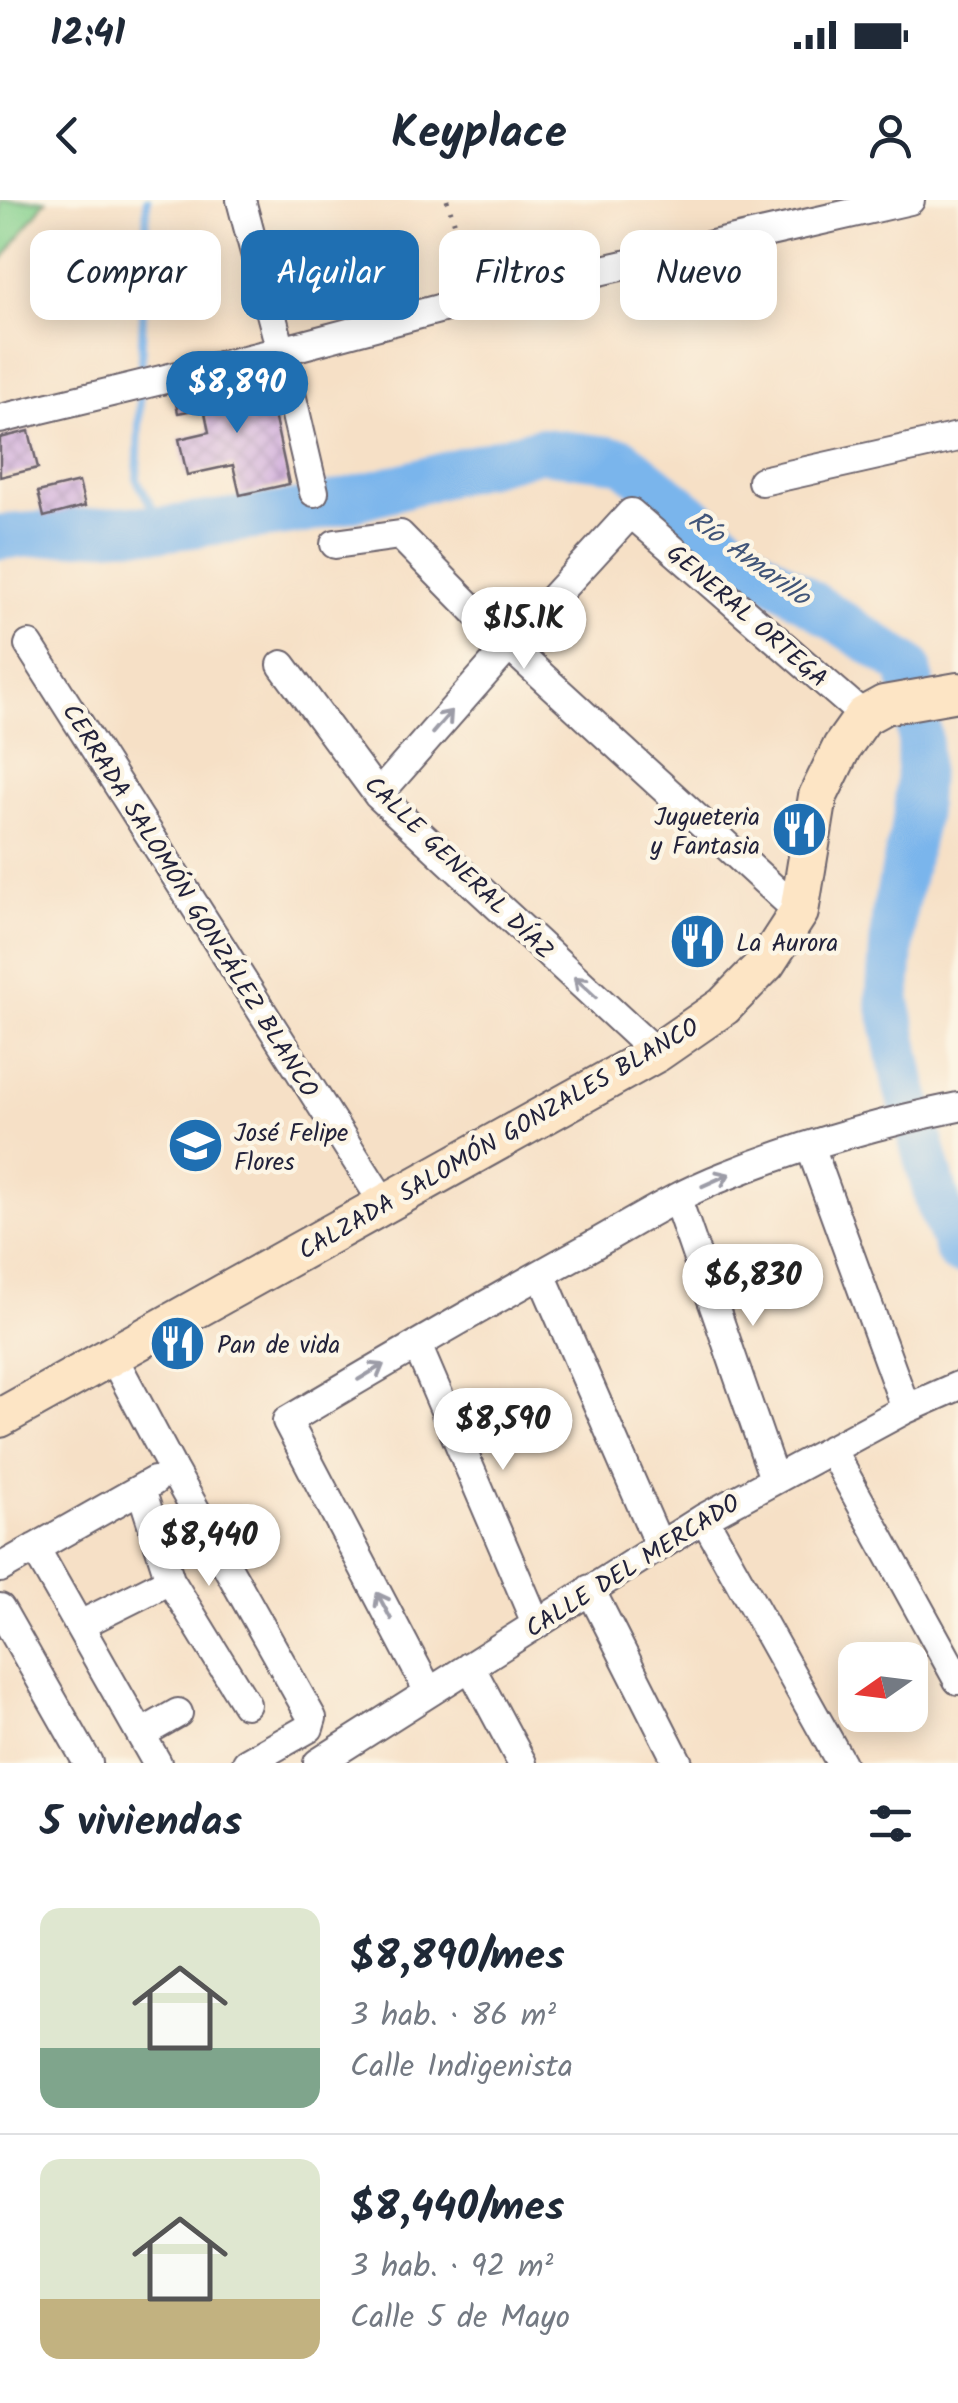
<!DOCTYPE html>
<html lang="es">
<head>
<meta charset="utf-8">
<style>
  :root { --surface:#fff; --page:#f2f2f3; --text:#1f2937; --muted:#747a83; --line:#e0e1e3; --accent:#1f6fb2 }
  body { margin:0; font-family:Kalam,sans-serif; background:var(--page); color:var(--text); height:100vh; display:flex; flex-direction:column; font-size:38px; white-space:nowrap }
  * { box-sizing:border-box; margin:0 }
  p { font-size:32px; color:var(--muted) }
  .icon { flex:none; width:55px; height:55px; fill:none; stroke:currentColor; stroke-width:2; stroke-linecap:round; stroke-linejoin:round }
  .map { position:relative; height:1563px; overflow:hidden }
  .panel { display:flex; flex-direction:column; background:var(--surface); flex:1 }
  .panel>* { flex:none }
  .hud { position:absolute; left:30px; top:30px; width:900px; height:90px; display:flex; gap:20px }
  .needle { width:65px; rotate:256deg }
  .controls { position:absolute; left:838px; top:1442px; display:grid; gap:20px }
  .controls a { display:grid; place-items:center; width:90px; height:90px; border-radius:20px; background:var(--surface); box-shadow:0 5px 25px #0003; font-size:50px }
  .price { position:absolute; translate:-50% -85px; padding:0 22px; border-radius:35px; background:#fff; color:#222; font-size:32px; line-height:65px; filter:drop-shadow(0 2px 5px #0008) }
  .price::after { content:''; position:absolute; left:50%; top:60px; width:30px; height:22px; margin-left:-15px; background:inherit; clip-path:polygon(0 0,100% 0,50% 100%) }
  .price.current { background:var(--accent); color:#fff }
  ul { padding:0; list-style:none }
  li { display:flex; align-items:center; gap:30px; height:250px; padding:0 40px }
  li+li { border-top:2px solid var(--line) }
  li span { display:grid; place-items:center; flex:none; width:280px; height:200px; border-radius:20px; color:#555 }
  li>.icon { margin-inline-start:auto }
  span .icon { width:120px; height:120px; fill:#fffc; stroke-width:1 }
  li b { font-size:42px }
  h2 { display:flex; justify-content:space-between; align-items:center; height:120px; padding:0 40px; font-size:42px }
  .pill { padding:0 35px; border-radius:20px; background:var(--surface); box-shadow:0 5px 25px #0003; font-size:35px; line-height:90px }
  .pill.current { background:var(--accent); color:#fff }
  .status { display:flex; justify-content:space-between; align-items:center; height:70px; padding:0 50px; background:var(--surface); direction:ltr }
  .status svg { height:28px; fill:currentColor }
  header { display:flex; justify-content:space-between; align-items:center; height:130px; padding:0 40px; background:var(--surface); font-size:45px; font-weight:700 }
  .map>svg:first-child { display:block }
  .park { fill:#85d08e; stroke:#547964; stroke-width:2.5 }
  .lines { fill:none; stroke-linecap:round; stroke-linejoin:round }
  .stream { stroke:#7ab5ec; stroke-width:8 }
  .river { stroke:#7ab5ec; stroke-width:45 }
  .building { fill:url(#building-cross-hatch) }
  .street-casing { stroke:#6c646c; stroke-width:32 }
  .secondary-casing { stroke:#6c646c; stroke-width:42 }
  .path { stroke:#6c646c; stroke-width:5; stroke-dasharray:2.5 8; stroke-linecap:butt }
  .street { stroke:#fff; stroke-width:28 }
  .secondary { stroke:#fde5c5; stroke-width:38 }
  .oneway { stroke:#9c9ca7 }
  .labels { text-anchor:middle; stroke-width:9; stroke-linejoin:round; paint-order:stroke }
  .street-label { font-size:25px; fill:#22223b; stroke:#fcf5e5 }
  .poi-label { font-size:25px; fill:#22223b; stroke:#fcf5e5; text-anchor:start }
  .water-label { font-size:28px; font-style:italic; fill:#415579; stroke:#fcf5e5 }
</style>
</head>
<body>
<div class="status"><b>12:41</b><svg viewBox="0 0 49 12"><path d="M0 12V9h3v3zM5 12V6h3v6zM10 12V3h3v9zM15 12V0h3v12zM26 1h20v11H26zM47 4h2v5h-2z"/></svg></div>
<header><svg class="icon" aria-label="back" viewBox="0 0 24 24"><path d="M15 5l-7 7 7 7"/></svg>Keyplace<svg class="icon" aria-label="person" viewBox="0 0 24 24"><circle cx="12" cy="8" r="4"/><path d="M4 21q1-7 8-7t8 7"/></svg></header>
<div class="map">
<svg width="958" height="1563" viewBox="0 0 958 1563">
  <defs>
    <pattern id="building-cross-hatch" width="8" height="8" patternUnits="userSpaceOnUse" patternTransform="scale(2.5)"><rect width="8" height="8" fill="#caa4dc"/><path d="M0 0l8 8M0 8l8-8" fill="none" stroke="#a485b4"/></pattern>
  </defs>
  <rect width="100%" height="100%" fill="#fcf5e5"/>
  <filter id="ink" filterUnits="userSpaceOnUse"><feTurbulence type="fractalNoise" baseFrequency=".01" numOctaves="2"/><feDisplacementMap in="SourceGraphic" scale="20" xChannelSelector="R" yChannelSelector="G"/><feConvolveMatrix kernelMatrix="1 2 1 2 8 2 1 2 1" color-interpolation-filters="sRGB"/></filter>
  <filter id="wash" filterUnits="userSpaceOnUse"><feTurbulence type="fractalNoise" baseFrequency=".0048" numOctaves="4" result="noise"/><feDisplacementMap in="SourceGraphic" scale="40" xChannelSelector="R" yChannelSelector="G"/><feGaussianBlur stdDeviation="2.25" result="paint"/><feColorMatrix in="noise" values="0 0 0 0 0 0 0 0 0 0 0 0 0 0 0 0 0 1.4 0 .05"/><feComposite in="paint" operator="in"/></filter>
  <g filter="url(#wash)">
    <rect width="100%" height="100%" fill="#f6e0c6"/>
    <path class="park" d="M0,0H46L0,63Z"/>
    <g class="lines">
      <path class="stream" d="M147,0L137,280L164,329"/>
      <path class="river" d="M0,337L126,328L164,329L306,311L539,250L622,260L753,365L909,467L920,539L916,614L894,713L888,799L905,885L939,1006L958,1052"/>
    </g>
    <g id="blocks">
      <path class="building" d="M266,178L289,284L240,295L233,265L187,275L179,239L209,232L204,208L178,213L175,199Z
        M29,231L38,268L0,277V238Z
        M79,282L85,306L44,317L38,292Z"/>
    </g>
  </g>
  <g filter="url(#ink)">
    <use href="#blocks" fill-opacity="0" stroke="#6c646c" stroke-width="2.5"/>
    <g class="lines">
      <defs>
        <path id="street" d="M241,0L281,151L314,292
          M0,219L281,151L480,98L910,0
          M762,281L958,237
          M335,344L400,335L509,446L799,712
          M29,445L385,1005
          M282,465L378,595L656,853
          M378,595L509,446L631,313L864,516
          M810,946L906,1209
          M677,999L774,1279
          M541,1074L659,1345
          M417,1145L536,1423
          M113,1157L173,1270L312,1518L309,1528L247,1563
          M831,1249L958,1480
          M141,1289L170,1380L246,1504
          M704,1318L841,1563
          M35,1348L157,1563
          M0,1368L154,1281
          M590,1389L678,1563
          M0,1408L88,1563
          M80,1425L170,1380
          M470,1466L522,1563
          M429,1492L287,1221C383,1164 479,1108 577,1054C625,1028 673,996 725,976C800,946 879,923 958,907
          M141,1534L178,1513
          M318,1563L704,1318L906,1209L958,1186"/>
        <path id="secondary" d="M0,1218L656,853L724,806L766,763L799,712L818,596L842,547L864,516L884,505L958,492"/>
      </defs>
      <use href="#street" class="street-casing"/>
      <use href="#secondary" class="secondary-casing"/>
      <path class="path" d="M447,0L472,76"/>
      <use href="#street" class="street"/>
      <use href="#secondary" class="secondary"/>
    </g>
    <defs><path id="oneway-shaft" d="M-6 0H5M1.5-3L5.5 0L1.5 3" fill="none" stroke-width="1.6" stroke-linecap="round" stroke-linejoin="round" transform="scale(2.5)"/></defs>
    <g class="oneway">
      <use href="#oneway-shaft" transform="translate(442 522) rotate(-49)"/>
      <use href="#oneway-shaft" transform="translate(585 787) rotate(-137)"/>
      <use href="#oneway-shaft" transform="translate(716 980) rotate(-24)"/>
      <use href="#oneway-shaft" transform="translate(371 1172) rotate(-31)"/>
      <use href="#oneway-shaft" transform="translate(384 1406) rotate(-118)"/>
    </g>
  </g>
  <defs>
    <symbol id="restaurant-disc" viewBox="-11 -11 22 22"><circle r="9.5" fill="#1f6fb2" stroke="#fcf5e5"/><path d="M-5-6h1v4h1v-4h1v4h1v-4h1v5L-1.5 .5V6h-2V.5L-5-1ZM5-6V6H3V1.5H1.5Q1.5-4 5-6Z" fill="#fff"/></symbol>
    <symbol id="school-disc" viewBox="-11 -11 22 22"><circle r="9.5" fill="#1f6fb2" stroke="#fcf5e5"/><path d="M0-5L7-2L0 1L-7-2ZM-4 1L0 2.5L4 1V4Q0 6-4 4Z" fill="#fff"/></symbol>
  </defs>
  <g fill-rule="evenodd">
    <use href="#restaurant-disc" x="768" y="598" width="63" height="63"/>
    <use href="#restaurant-disc" x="666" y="710" width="63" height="63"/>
    <use href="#school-disc" x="164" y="914" width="63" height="63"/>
    <use href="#restaurant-disc" x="146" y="1112" width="63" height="63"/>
  </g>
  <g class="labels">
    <g class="street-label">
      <text transform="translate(748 415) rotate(41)" y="9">GENERAL ORTEGA</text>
      <text transform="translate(460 667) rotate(44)" y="9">CALLE GENERAL DÍAZ</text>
      <text transform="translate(191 700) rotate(58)" y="9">CERRADA SALOMÓN GONZÁLEZ BLANCO</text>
      <text transform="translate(498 938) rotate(-30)" y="9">CALZADA SALOMÓN GONZALES BLANCO</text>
      <text transform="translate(632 1365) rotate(-32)" y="9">CALLE DEL MERCADO</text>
    </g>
    <g class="poi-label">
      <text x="760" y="625" text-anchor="end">Jugueteria<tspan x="760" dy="29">y Fantasia</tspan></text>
      <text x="736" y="751">La Aurora</text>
      <text x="234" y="941">José Felipe<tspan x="234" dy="29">Flores</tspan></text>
      <text x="217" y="1153">Pan de vida</text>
    </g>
    <g class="water-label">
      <text transform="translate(750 357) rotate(36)" y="10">Río Amarillo</text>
    </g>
  </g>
</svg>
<div class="controls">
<a><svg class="needle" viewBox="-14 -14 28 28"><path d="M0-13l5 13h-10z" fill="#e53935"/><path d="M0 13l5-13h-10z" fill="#747a83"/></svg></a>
</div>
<b class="price current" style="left:237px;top:236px">$8,890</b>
<b class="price" style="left:524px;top:472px">$15.1K</b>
<b class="price" style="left:753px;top:1129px">$6,830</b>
<b class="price" style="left:503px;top:1273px">$8,590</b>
<b class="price" style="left:209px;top:1389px">$8,440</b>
<div class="hud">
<a class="pill">Comprar</a>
<a class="pill current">Alquilar</a>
<a class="pill">Filtros</a>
<a class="pill">Nuevo</a>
</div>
</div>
<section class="panel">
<h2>5 viviendas<svg class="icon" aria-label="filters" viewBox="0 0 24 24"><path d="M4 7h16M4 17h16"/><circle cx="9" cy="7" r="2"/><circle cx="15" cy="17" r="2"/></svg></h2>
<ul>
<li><span style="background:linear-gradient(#dfe7d0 70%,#7fa58c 0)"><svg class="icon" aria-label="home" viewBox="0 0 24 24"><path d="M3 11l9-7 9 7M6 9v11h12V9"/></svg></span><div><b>$8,890/mes</b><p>3 hab. · 86 m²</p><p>Calle Indigenista</p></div></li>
<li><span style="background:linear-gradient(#dfe7d0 70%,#c2b280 0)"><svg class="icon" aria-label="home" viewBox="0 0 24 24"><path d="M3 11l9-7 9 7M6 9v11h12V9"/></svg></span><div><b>$8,440/mes</b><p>3 hab. · 92 m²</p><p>Calle 5 de Mayo</p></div></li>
</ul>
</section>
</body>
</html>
